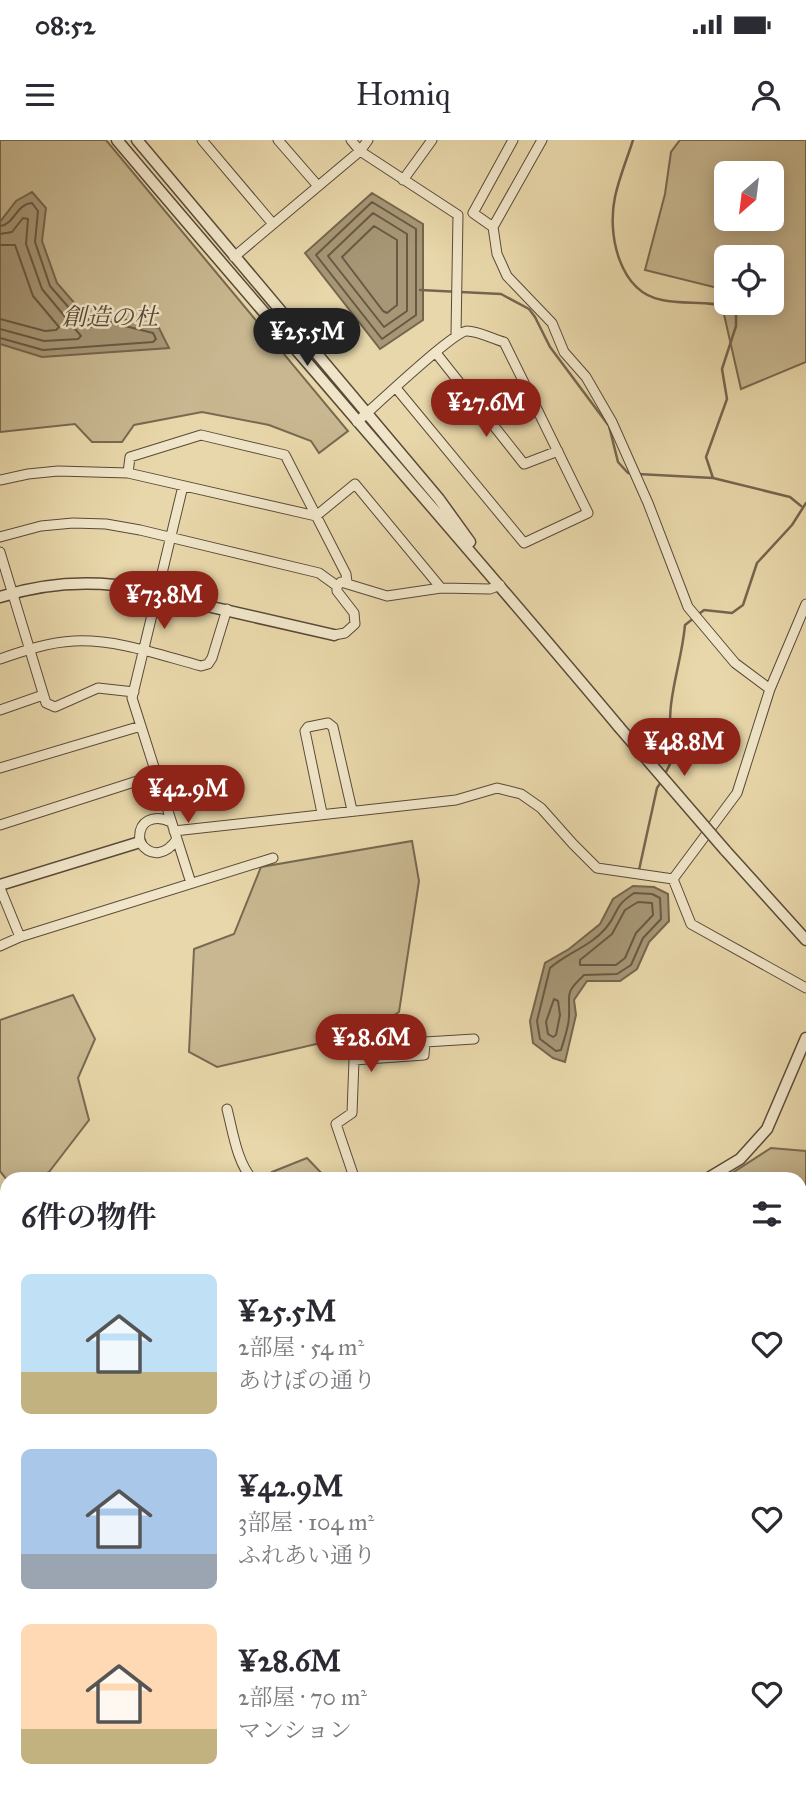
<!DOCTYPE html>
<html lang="ja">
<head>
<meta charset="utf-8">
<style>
  :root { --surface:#fff; --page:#f2f2f3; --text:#2b2b33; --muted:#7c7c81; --accent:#8f2418 }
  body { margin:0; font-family:"IM FELL Great Primer","Noto Serif JP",serif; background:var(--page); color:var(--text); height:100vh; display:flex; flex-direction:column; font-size:26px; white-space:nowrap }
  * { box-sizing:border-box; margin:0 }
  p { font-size:23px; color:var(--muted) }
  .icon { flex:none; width:38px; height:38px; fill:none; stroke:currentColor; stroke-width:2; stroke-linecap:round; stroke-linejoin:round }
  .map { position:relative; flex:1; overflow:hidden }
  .panel { position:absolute; left:0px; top:1032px; width:807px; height:625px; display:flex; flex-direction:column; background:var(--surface); border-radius:21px 21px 0 0; box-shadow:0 4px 18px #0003 }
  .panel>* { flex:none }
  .needle { width:46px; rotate:208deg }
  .tools { position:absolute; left:714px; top:21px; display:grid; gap:14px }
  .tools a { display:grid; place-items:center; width:70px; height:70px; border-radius:10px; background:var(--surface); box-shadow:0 4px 18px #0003; font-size:35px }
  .price { position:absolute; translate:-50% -60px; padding:0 16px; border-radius:24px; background:var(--accent); color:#fff; font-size:23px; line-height:46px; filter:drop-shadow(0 2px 4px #0008) }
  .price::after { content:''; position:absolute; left:50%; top:42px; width:21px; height:16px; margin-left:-10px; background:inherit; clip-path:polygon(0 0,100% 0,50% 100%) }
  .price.on { background:#222; color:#fff }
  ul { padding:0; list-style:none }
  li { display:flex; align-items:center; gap:21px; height:175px; padding:0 21px }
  li span { display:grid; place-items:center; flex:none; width:196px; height:140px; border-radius:10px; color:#555 }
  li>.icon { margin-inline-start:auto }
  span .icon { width:84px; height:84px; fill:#fffc; stroke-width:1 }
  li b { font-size:30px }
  h2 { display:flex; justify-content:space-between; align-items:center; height:84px; padding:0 21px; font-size:30px }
  .status { display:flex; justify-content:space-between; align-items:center; height:49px; padding:0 35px; background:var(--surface); direction:ltr }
  .status svg { height:19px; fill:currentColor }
  header { display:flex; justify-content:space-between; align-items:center; height:91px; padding:0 21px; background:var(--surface); font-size:32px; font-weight:600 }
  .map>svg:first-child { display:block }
  .green { fill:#c8b790; stroke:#786951; stroke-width:2; fill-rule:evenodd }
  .water { fill:#a79776; stroke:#75654e; stroke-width:2 }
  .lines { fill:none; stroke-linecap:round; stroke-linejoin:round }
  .shore { stroke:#685944; stroke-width:2 }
  .stream { stroke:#75654e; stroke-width:2.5 }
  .minor-casing { stroke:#594a38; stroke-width:11 }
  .tertiary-casing { stroke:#594a38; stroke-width:13 }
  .minor { stroke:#f0e5c8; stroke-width:9 }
  .tertiary { stroke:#f0e5c8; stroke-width:10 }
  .tertiary-bridge-casing { stroke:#594a38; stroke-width:13; stroke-linecap:butt }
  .tertiary-bridge { stroke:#f0e5c8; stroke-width:10 }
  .labels { text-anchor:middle; stroke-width:5; stroke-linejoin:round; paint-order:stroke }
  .park-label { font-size:24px; font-style:italic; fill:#594a38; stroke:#f0e5c8 }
</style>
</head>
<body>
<div class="status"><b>08:52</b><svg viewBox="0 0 49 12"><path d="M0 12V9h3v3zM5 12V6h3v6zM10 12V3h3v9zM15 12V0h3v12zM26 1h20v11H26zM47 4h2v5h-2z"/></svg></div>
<header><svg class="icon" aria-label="menu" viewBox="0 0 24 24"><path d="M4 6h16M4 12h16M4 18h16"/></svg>Homiq<svg class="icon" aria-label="person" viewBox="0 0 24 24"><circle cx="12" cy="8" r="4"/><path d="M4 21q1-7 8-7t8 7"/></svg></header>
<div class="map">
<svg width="806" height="1657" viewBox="0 0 806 1657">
  <rect width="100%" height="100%" fill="#e8d7aa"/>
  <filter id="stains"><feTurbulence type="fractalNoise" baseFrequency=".00286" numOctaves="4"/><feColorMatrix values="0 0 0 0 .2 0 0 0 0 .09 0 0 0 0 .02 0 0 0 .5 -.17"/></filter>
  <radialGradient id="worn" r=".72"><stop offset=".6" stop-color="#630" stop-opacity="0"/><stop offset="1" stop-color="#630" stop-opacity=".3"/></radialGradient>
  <path class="green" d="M0,0H106L348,291L319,313L311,301L269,285L202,272L134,285L122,302H92L75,284L0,292Z
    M680,0H806V222L741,249L718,148L645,130L665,54L671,12ZM772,33V79H726V33ZM772,117V163H726V117Z
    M412,701L419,741L399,872L368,892L217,927L189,912L194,809L234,794L261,727Z
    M73,855L95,899L78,938L89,980L49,1032L36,1039L7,1040L0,1031V880Z
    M771,1008L806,1011V1206L800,1202V1040L723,1039Z
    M307,1018L327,1039H273L272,1032Z
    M806,1299V1516L800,1514V1403L805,1394L800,1387V1308Z"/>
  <path class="water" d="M32,52L46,68L42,101L57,143L89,180L108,175L159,188L169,208L42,217L0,204V82L16,61Z
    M372,53L423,84V180L380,209L305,113Z
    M633,746L654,747L668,754L669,781L649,802L637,829L620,841H587L574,860L576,875L565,922L553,918L533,903L530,881L545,823L569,809L600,784L613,759Z"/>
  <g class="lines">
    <path class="shore" d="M372,62L416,89V175L382,199L316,115Z
      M373,73L407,94V171L384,187L328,116Z
      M0,86C15,84 16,64 32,63L38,71L35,102L50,146L83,184L90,187L109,182L153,193L156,199L153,202L43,210L0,198
      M374,86L397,100V165L387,173L383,171L342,117Z
      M0,94L12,92L23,78L28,79L26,104L42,149L81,196L78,199L44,201L0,189
      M0,105H15L33,156L59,187L56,190L45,191L0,179
      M634,753L652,754L660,758L661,779L643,798L631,825L617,834L584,835C564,854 570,853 569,876C569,887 564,899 561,910L556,911L540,899L537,881L550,828C567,813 591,806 606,788C620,771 612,768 634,753Z
      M638,762L652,763L653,775L636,793L625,818L616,825H580V820L612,794L625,770Z
      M554,859L558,861L560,875L556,895L553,897L548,894L546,882Z"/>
    <path class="stream" d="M633,0C627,19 619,38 615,57C607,94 619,152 662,160C685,165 709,160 732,168L736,175V186L722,229L727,259L706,317L713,338
      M420,150L501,154L529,169L535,177L550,207L609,286L618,322L628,333H632
      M638,334L713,338L790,357L801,366
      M664,636L675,614C661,568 681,531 685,485L704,470L732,473L743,465L757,423L792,385L806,363
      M639,730L657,648L661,642"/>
    <defs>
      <path id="minor" d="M202,0L273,84
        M278,0L318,46
        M351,0L360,11L458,75L456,195
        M542,0L493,87L497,114L507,136L552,183L564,212L586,237L612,282L648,363L688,467L735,523L770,549
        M403,40L432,0
        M493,87L473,73L513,0
        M234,117L360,11L368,0
        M436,213L524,324L558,311
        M357,282C373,268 454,191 467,191C478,191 493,199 504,202L588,373L524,403L396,248
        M128,333L130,317L201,295L285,315L346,434L347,442
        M0,340L28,334L58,331L128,333L316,376L355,344L441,448
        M183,346L132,558L191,743
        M0,397L41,386L73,383L106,384L140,390L319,433L337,446
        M0,412L46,563L55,567L98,548L134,552
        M334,495L345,493L355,484L354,473L337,451V446L341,442L387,456L441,448L490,449L500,445
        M0,519C23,511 49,502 74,501C117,499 160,515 201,526L208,524L212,518L227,469
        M0,570L43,555
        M0,628L141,586
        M322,673L305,591L308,587L328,583L333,587L352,670
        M171,682C154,674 137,680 140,702C151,719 167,714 177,699
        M0,685L156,635
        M174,691L456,660L497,648L521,654L541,668L573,704L597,728L673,739L737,653L770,549L806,464
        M673,739L691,784L806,848
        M0,748L20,797
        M0,806L20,797L273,718
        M227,969C233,992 237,1023 253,1040
        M355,1040L336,984L352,973L354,920L424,915L425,902L474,899
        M800,1451L806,1448
        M0,1458L7,1450
        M800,1521L806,1523
        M397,1657L400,1650"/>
      <path id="tertiary" d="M117,0C283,197 454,390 619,587
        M137,0L439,359L470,402
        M0,457C38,445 75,441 115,445L334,495
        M725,710L806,800
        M0,745L140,702
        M705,1040L740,1019L767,989L806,898"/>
    </defs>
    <use href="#minor" class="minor-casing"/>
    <use href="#tertiary" class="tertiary-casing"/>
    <use href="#minor" class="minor"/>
    <use href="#tertiary" class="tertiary"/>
    <defs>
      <path id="tertiary-bridge" d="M619,587L725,710"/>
    </defs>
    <use href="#tertiary-bridge" class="tertiary-bridge-casing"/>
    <use href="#tertiary-bridge" class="tertiary-bridge"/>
  </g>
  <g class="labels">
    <g class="park-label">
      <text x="110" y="185">創造の杜</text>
    </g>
  </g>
  <rect width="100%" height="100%" filter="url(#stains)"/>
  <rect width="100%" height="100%" fill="url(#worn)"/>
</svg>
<div class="tools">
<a><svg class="needle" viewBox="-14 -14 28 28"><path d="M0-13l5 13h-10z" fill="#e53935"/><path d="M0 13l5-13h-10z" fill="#7c7c81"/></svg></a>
<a><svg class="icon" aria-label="locate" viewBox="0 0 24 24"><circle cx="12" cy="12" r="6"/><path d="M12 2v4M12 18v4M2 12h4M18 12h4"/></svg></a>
</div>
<b class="price on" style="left:307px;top:228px">¥25.5M</b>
<b class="price" style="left:486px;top:299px">¥27.6M</b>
<b class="price" style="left:164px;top:491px">¥73.8M</b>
<b class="price" style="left:684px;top:638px">¥48.8M</b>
<b class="price" style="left:188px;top:685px">¥42.9M</b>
<b class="price" style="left:371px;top:934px">¥28.6M</b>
<section class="panel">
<h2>6件の物件<svg class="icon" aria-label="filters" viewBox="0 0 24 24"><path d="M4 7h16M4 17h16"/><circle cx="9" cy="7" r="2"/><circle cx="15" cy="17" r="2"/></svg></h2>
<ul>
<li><span style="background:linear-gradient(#bfe0f5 70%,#c2b280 0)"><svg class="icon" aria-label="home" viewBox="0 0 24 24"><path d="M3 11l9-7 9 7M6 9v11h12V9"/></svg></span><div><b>¥25.5M</b><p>2部屋 · 54 m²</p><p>あけぼの通り</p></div><svg class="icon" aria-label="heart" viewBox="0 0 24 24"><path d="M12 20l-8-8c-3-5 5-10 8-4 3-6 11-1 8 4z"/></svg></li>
<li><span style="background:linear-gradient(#a9c7e8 75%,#9aa5b1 0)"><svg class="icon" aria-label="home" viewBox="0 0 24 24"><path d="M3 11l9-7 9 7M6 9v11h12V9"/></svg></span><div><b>¥42.9M</b><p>3部屋 · 104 m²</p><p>ふれあい通り</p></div><svg class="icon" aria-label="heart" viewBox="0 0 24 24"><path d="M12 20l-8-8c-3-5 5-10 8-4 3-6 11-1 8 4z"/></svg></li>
<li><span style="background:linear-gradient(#ffd9b3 75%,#c2b280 0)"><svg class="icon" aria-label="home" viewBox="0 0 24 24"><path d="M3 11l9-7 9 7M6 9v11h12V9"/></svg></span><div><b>¥28.6M</b><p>2部屋 · 70 m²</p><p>マンション</p></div><svg class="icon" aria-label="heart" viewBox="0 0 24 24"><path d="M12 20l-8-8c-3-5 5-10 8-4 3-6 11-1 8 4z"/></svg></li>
</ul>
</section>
</div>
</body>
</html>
